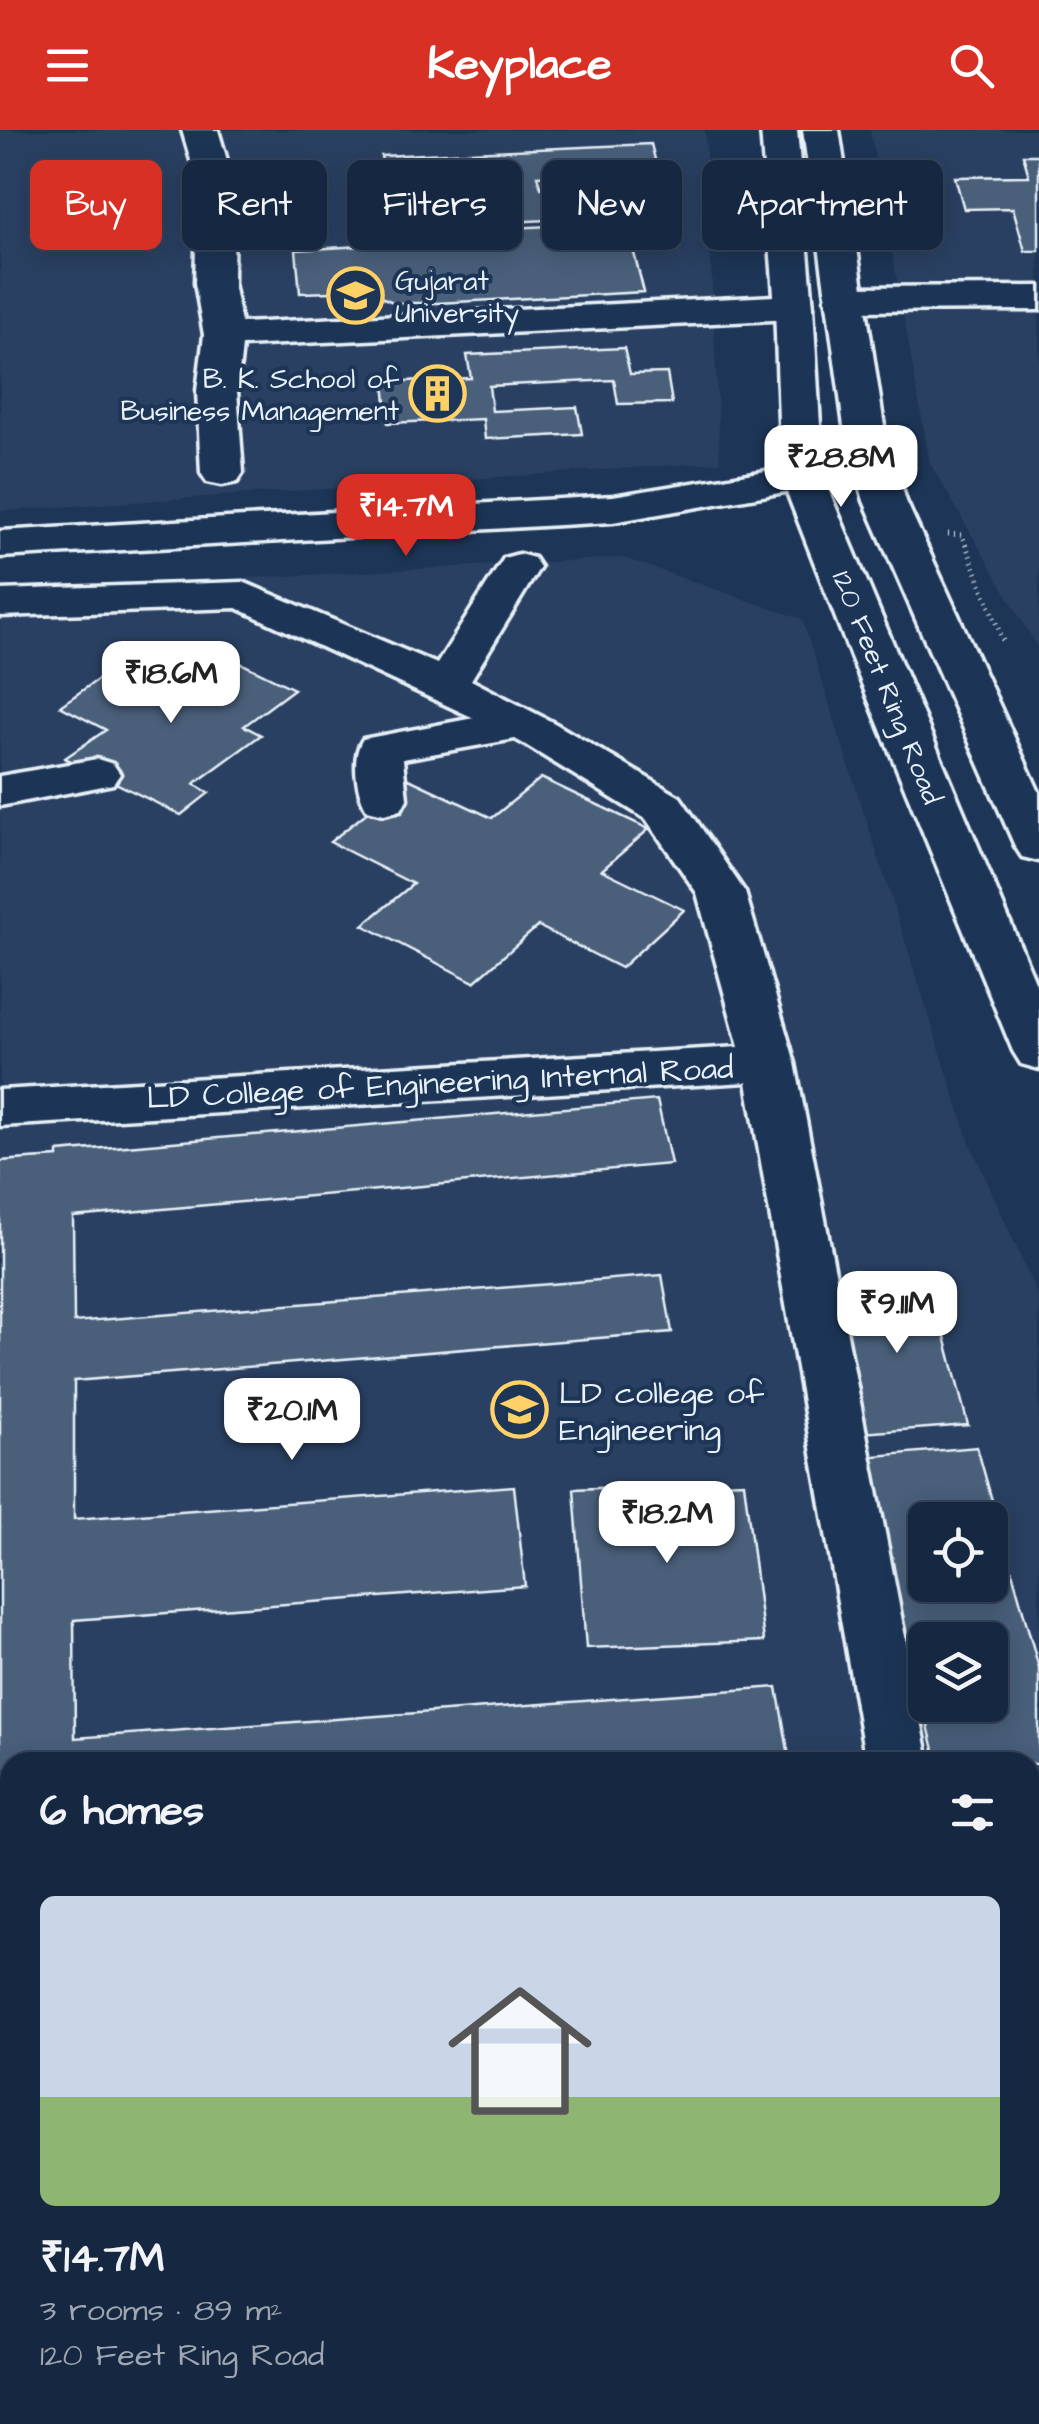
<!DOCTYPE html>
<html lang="en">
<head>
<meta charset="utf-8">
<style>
  :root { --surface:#162841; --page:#1f3048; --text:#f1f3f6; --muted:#9ea6b1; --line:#35445a; --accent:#d93025 }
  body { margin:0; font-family:"Architects Daughter",sans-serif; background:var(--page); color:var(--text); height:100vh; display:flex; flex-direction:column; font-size:38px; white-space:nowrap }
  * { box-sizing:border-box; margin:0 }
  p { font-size:32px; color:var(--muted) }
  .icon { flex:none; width:55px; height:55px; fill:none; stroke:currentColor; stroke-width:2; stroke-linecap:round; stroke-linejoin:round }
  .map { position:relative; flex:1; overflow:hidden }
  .drawer { position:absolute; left:0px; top:1622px; width:1040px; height:672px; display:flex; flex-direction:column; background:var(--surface); border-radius:30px 30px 0 0; box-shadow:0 5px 25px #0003,0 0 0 2px var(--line) }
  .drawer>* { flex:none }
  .banner { position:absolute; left:30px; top:30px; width:980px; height:90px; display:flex; gap:20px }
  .buttons { position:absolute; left:908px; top:1372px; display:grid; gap:20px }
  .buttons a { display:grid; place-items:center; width:100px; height:100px; border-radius:15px; background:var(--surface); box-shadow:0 5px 25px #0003,0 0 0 2px var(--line); font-size:50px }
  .price { position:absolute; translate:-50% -85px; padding:0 22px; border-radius:20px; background:#fff; color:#222; font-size:32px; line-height:65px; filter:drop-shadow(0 2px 5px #0008) }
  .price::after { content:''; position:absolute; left:50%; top:60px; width:30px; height:22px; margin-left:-15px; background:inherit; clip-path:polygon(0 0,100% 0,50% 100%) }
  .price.current { background:var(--accent); color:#fff }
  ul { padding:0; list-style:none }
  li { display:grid; align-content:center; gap:20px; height:530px; padding:0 40px }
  li span { display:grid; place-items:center; height:310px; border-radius:15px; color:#555 }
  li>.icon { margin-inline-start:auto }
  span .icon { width:180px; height:180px; fill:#fffc; stroke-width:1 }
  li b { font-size:42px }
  h2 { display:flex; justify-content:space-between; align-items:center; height:120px; padding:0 40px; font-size:42px }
  .chip { padding:0 35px; border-radius:15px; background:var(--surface); box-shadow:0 5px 25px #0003,0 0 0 2px var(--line); font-size:35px; line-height:90px }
  .chip.current { background:var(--accent); color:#fff }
  header { display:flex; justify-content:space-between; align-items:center; height:130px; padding:0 40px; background:var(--accent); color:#fff; font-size:45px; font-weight:700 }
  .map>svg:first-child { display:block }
  .built { fill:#2a4162; fill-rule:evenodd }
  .building { fill:#495e7a; stroke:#e8f1f8; stroke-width:2.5; fill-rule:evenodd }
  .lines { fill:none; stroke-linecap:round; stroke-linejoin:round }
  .minor-casing { stroke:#e8f1f8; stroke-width:7 }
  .major-casing { stroke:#e8f1f8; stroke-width:7 }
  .path-far1 { stroke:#e8f1f8; stroke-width:5; stroke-dasharray:1 5; stroke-linecap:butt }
  .path { stroke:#e8f1f8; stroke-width:8; stroke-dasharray:2.5 9; stroke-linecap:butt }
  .minor { fill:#1d3557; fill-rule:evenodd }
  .major { fill:#1d3557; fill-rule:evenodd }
  .labels { text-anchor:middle; stroke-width:8; stroke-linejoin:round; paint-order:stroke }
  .far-poi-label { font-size:28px; fill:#e8f1f8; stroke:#1d3557; text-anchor:start }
  .far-street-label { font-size:28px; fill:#e8f1f8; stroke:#1d3557 }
  .street-label { font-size:32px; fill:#e8f1f8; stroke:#1d3557 }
  .poi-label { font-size:32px; fill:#e8f1f8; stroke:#1d3557; text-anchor:start }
</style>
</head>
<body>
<header><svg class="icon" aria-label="menu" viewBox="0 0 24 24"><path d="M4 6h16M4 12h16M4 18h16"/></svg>Keyplace<svg class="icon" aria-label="search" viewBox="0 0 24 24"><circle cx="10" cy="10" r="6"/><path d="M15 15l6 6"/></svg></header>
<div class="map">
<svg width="1039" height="2294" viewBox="0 0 1039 2294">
  <rect width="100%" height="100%" fill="#1d3557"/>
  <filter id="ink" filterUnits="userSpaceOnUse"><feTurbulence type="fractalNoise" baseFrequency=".01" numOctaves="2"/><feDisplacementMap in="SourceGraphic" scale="20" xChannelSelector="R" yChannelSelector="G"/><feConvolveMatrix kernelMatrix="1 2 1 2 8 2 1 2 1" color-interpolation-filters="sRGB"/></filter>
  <g filter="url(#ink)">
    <path class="built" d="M0,0H705L720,332L0,381Z
      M870,0H1039V520L930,333Z
      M624,428L802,489L968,1008L1039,1169V2294H0V461ZM925,1390H990V1455H925ZM925,1510H990V1575H925ZM10,1632H1030V2285H10Z"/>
    <path class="building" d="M651,14L658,41L537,46L541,58L663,52L672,83L402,98L396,67L522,60L518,47L385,53L381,26Z
      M1023,25H1039V121H1025L1013,78L964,79L955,47L1029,46Z
      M626,92L644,162L437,173H395L367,161L300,163L296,120L377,115L378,105Z
      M624,218L630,244L667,243L672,273L618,274L614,250L489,256L492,281L577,277L582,304L485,309L483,289L388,293L384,252L471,248L467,225Z
      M216,521L294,559L244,596L261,605L194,654L209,663L181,685L65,628L106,600L60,576L126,530L172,552Z
      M541,648L649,699L602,740L684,780L621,838L538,796L474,852L363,795L413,754L330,712L409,649L492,688Z
      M657,970L671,1034L73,1087L74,1192L662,1145L672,1202L74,1251V1389L514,1356L525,1456L74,1490L75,1608L777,1557L790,1632H10V2157L0,2158V1031L58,1027V1022Z
      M930,1149L968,1295L861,1303L829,1156Z
      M977,1317L1039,1538V1634L937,1632L862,1327ZM925,1390H990V1455H925ZM925,1510H990V1575H925Z
      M744,1352L764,1511L586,1518L574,1359Z
      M1039,1712V1792L1030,1759V1714Z
      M1039,1873V2055L1037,2056L1030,2032V1875Z"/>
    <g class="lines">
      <defs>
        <path id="minor" d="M182,0H218L234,54L233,153L241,193L794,165L808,169L813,177L808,185L794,189L242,216L237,261L243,343L237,352L222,355L207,352L201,343L197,261L204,205L195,153L198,54Z
          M1039,156V180L844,181L830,177L825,169L830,161L844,157Z
          M876,330L891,333L897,342L891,351L802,359L613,392L0,427V401L613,366L802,335Z
          M519,424L534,428L540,437L471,550L556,594L680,667L745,762L795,933L929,1632H866L747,952L0,996V960L739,917L697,763L646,689L524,614L515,609L403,629L407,669L401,680L384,684L367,680C356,662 351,626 363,609L474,588L237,478L0,486V460L243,452L437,534L504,428Z
          M97,629L113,634L120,644L113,654L0,676V646Z
          M1030,2139L1039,2142V2246L1030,2242Z"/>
        <path id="major" d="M761,0H797L813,177L823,347L1039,861V939L1021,934L1013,921L851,527L781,347L775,177Z
          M803,0H839L885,303L906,371L1039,662V731L1022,727L1015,716L864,371L845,303Z"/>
      </defs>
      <use href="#minor" class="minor-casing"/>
      <use href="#major" class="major-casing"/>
      <path class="path-far1" d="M948,404L962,405L1003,511"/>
      <path class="path" d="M241,2285V2294"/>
      <use href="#minor" class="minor"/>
      <use href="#major" class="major"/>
    </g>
  </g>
  <defs>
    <symbol id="university-ring" viewBox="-11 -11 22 22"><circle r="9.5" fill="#1d3557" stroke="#ffd166" stroke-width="1.5"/><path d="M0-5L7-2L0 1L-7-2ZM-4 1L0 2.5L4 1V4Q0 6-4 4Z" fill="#ffd166"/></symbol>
    <symbol id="building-ring" viewBox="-11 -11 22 22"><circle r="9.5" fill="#1d3557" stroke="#ffd166" stroke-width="1.5"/><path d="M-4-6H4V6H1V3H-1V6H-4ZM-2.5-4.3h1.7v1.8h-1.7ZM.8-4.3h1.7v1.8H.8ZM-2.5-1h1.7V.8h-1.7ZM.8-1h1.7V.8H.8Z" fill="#ffd166"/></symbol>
  </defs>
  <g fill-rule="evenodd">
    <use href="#university-ring" x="324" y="134" width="63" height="63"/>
    <use href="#building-ring" x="406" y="232" width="63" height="63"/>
    <use href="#university-ring" x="488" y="1248" width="63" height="63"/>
  </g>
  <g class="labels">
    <g class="far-poi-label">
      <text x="395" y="160">Gujarat<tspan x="395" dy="32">University</tspan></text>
      <text x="399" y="258" text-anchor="end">B. K. School of<tspan x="399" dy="32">Business Management</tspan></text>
    </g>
    <g class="far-street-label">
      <text transform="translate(888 557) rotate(68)" y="10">120 Feet Ring Road</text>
    </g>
    <g class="street-label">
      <text transform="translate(440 952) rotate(-3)" y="11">LD College of Engineering Internal Road</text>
    </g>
    <g class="poi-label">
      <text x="559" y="1273">LD college of<tspan x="559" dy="37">Engineering</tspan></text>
    </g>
  </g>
</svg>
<div class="buttons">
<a><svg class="icon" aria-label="locate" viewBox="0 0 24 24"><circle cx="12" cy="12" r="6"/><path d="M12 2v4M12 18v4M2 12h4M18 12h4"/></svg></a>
<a><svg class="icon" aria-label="layers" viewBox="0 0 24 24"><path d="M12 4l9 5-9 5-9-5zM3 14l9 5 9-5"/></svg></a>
</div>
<b class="price" style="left:841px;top:380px">₹28.8M</b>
<b class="price current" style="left:406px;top:429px">₹14.7M</b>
<b class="price" style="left:171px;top:596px">₹18.6M</b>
<b class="price" style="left:897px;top:1226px">₹9.11M</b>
<b class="price" style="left:292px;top:1333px">₹20.1M</b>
<b class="price" style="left:667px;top:1436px">₹18.2M</b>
<div class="banner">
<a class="chip current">Buy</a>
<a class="chip">Rent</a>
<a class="chip">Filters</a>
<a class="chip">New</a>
<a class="chip">Apartment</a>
</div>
<section class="drawer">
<h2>6 homes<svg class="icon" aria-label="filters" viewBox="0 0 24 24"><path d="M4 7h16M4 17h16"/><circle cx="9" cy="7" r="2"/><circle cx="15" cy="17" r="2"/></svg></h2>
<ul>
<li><span style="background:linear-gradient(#c9d6e8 65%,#8fb573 0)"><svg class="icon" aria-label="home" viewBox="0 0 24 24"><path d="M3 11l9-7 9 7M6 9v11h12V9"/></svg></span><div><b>₹14.7M</b><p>3 rooms · 89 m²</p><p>120 Feet Ring Road</p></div></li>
</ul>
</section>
</div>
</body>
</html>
